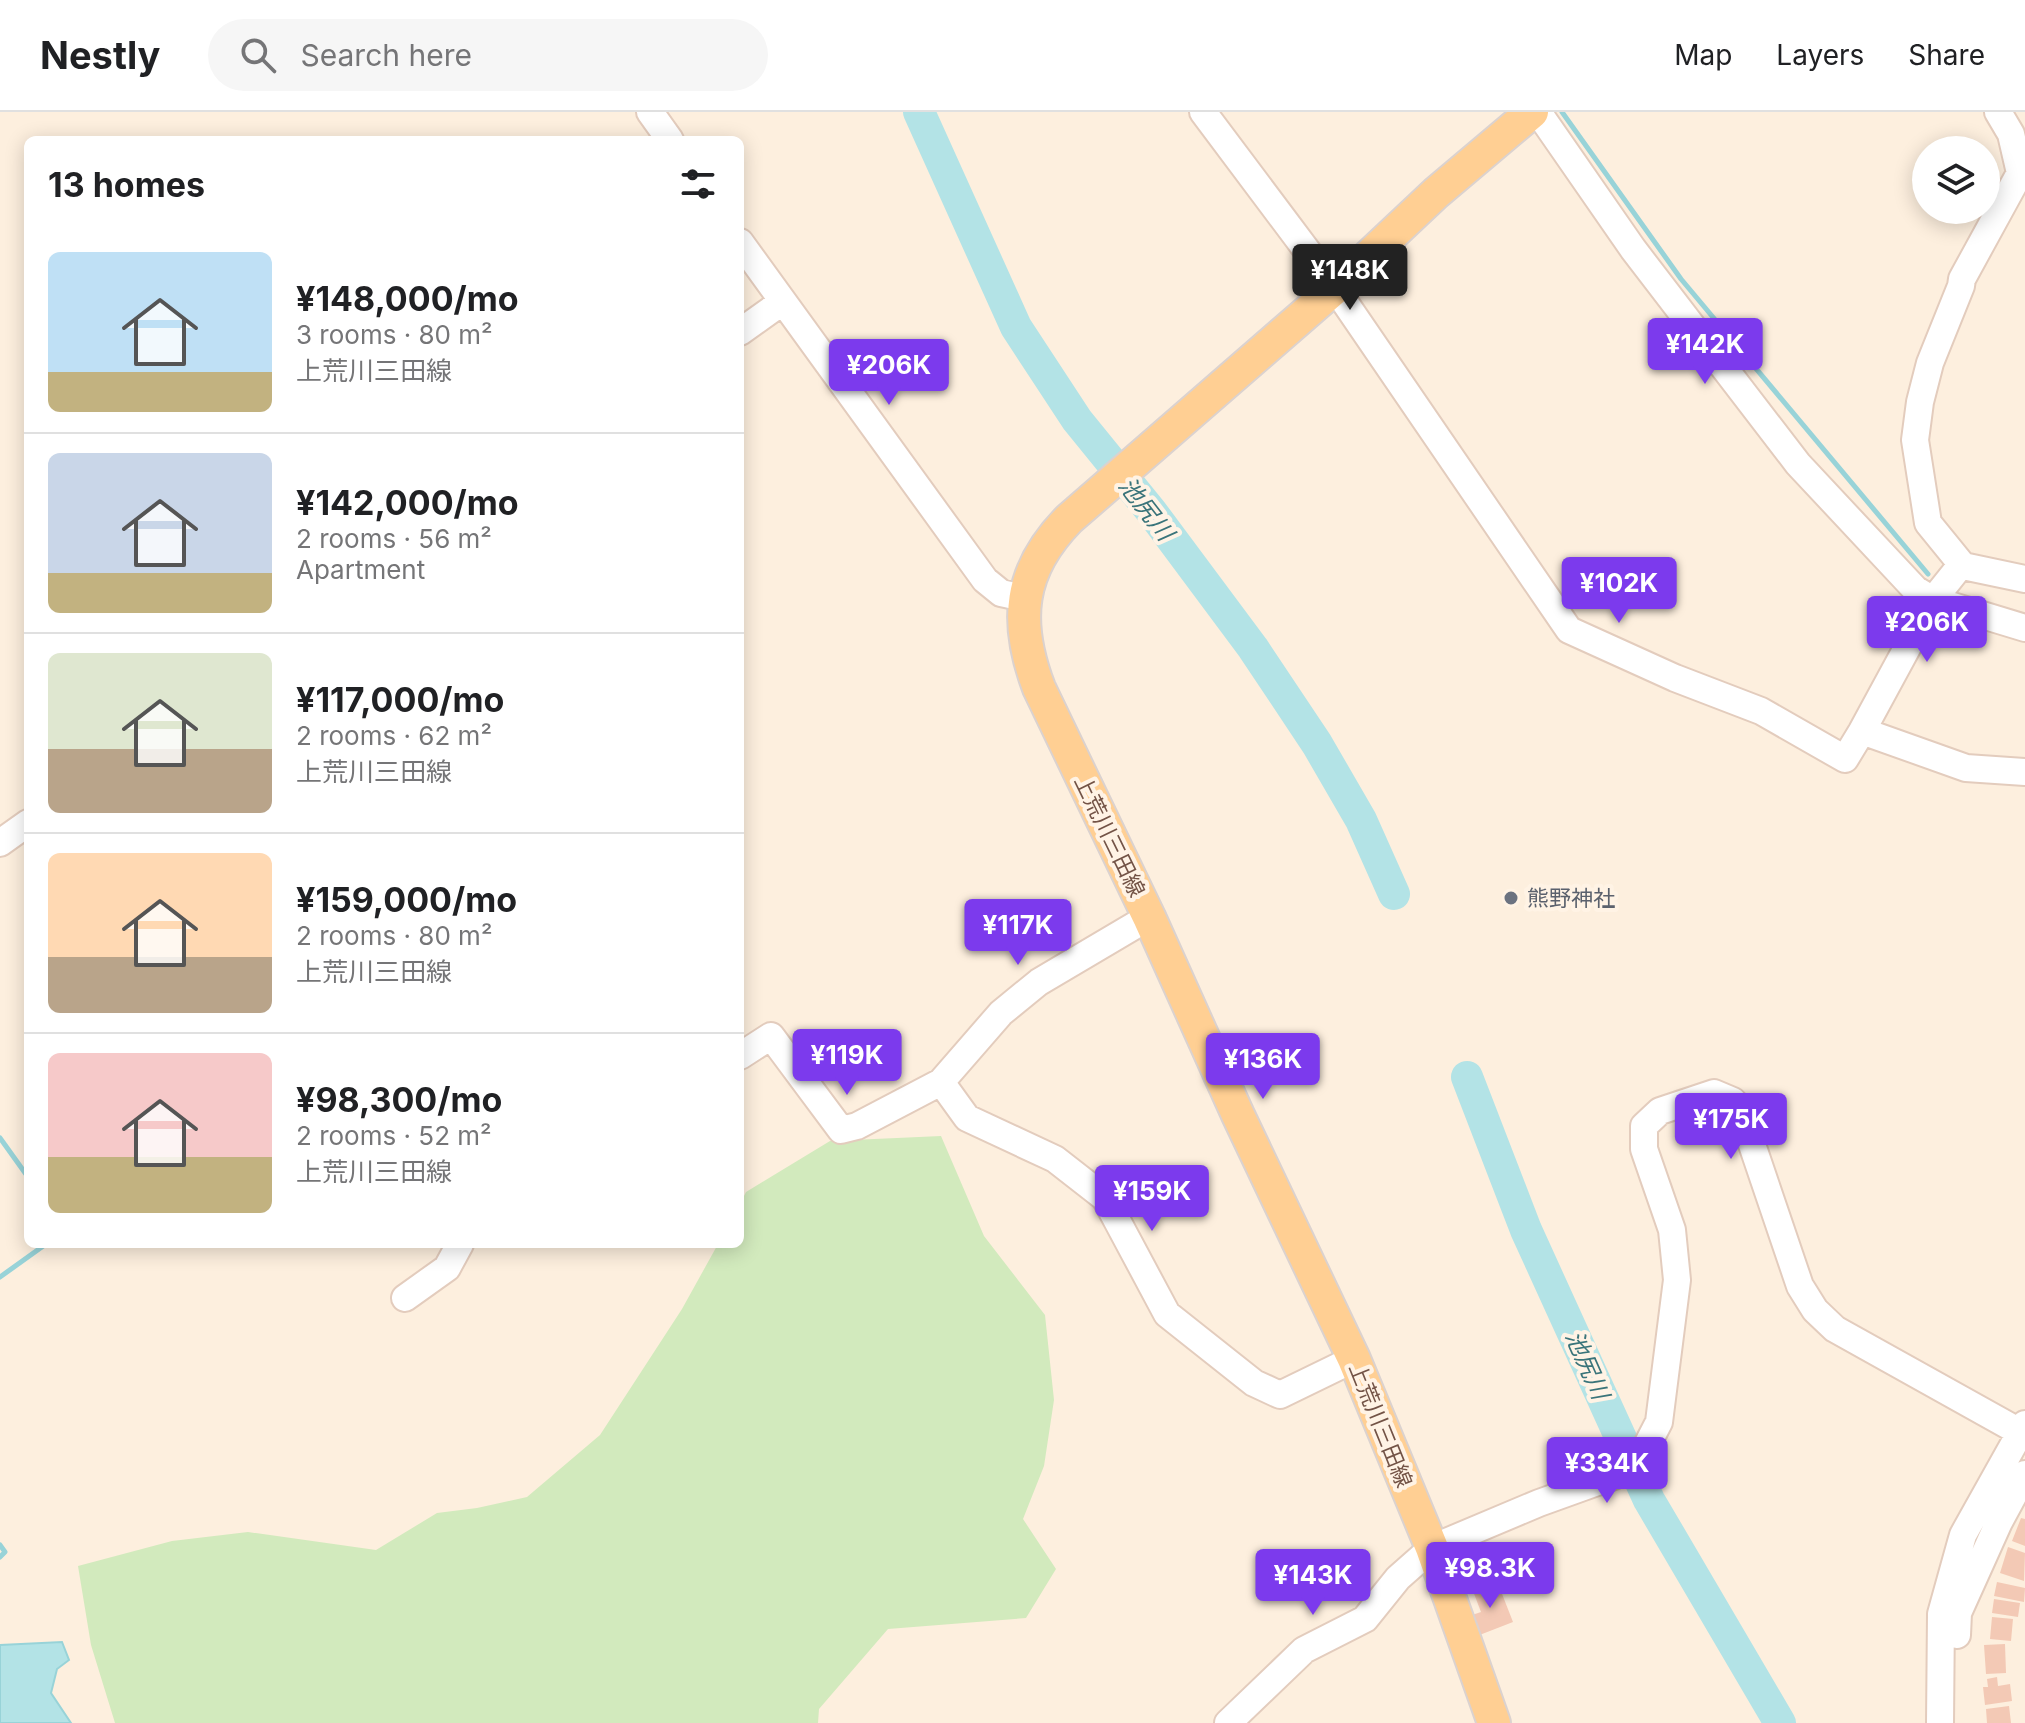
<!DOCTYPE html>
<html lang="en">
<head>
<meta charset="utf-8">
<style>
  :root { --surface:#fff; --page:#f6f6f6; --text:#202124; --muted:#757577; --line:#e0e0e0; --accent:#7c3aed }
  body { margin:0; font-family:Inter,"Noto Sans JP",sans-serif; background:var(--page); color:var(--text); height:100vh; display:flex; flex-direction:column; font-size:30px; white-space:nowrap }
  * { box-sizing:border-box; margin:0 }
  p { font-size:26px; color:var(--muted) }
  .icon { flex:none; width:44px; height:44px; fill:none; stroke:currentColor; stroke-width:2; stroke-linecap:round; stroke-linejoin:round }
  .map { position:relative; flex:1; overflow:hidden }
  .sheet { position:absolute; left:24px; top:24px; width:720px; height:1112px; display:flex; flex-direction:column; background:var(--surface); border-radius:12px; box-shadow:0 4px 20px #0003 }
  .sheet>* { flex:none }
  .controls { position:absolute; left:1912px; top:24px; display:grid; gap:16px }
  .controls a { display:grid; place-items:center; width:88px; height:88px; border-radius:50%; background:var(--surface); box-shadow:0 4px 20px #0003; font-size:40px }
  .price { position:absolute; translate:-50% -68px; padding:0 18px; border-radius:8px; background:var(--accent); color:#fff; font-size:26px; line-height:52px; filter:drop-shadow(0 2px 4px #0008) }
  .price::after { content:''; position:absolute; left:50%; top:48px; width:24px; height:18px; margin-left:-12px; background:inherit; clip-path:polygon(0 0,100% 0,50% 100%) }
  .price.active { background:#222; color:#fff }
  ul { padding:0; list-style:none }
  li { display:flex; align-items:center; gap:24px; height:200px; padding:0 24px }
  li+li { border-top:2px solid var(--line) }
  li span { display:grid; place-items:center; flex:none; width:224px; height:160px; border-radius:12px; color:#555 }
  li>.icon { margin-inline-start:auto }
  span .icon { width:96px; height:96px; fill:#fffc; stroke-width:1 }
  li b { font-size:34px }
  h2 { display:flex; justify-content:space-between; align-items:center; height:96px; padding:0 24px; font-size:34px }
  header { display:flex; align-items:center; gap:48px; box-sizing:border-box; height:112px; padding:0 40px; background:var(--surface); border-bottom:2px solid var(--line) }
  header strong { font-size:38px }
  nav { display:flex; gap:44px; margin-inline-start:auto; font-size:28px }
  .search { width:560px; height:72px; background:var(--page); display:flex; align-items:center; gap:20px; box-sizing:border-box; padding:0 28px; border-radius:44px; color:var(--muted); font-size:30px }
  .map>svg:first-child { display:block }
  .green { fill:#d2eabd }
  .water { fill:#b3e3e6; stroke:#98d3d8; stroke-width:2 }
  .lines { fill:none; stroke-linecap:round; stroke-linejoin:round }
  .stream { stroke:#98d3d8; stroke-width:5 }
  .river { stroke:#b3e3e6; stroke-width:32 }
  .building { fill:#f3c9b5 }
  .minor-casing { stroke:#e3ccbd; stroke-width:30 }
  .major-casing { stroke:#dbd2cf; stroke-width:36 }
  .minor { stroke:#fff; stroke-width:26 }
  .major { stroke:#ffcf93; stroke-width:32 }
  .worship-dot { fill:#6b7280; stroke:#fff3e5; stroke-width:3 }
  .labels { text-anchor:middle; stroke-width:8; stroke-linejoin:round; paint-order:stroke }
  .street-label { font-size:22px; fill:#735346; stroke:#fff3e5 }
  .worship-label { font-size:22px; fill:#5b616d; stroke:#fff3e5; text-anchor:start }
  .water-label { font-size:24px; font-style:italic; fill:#3a747a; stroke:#fff3e5 }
</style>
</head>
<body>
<header>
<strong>Nestly</strong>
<div class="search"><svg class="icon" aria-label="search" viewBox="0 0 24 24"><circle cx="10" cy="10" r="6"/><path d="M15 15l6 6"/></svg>Search here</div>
<nav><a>Map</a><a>Layers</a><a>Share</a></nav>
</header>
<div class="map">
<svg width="2025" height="1611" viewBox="0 0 2025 1611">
  <rect width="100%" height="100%" fill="#fdefde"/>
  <path class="green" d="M941,1024L984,1124L1045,1203L1054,1288L1044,1354L1023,1407L1056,1457L1026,1506L888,1517L819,1597L818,1611H115L91,1533L78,1454L172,1429L248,1420L376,1438L437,1401L477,1396L527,1385L600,1323L682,1197L718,1132H740V1092L746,1080L830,1029Z"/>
  <path class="water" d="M62,1530L69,1548L57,1557L51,1581L71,1611H0V1533Z"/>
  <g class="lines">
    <path class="stream" d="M1562,0L1681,167L1928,462
      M0,1026L28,1065
      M0,1165L46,1132
      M0,1433L5,1440L0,1445"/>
    <path class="river" d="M919,0L1016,215L1077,308L1151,399L1253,536L1317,632L1361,708L1394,782
      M1467,965L1526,1118L1649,1388L1780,1611"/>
  </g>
  <path class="building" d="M2021,1406L2025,1407V1434L2012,1429Z
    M2008,1435L2025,1441L2024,1469L2000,1461Z
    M1497,1469L1513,1510L1477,1524L1469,1504L1481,1500L1473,1479Z
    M1997,1470L2025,1476L2024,1490L1994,1484Z
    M1994,1487L2020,1491L2018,1505L1992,1501Z
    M1992,1505L2013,1507L2011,1529L1990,1527Z
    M2005,1532L2006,1561L1986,1562L1984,1533Z
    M1997,1565L1998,1574L2010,1572L2012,1589L1985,1593L1983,1575H1988L1987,1567Z
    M2009,1594L2011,1611H1987L1986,1597Z"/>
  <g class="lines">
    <defs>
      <path id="minor" d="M650,0L670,28
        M1203,0L1335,176L1569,518L1675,566L1761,599L1845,647L1862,619L1966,656L2025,660
        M1538,0L1633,137L1798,352L1915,477L1933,488L2025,516
        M1998,0L2011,22L2020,61L1962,167L1961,174L1930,251L1920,290L1915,328L1928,411L1963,454L2025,467
        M740,130L985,468L1001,481L1024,486
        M740,220L782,190
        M1862,619L1933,488L1961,453L1963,454
        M0,731L28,711
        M740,944L771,924L841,1018L857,1014L941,970L1001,901L1039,870L1149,805
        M941,970L967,1006L1055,1047L1105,1086L1167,1202L1254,1271L1280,1283L1354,1247
        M405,1186L447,1156L460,1132
        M1957,1523L1958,1501L1999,1410L2025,1362
        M1228,1611L1304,1538L1365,1507L1398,1466L1432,1436L1539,1391L1614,1364L1644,1339L1659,1310L1677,1168L1672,1118L1644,1037V1014L1660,999L1714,981L1733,989L1741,1000L1800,1174L1815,1198L1835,1217L2025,1323
        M1940,1611L1941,1502L1963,1423L2025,1312"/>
      <path id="major" d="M1494,1611L1432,1436L1354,1247L1238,1003L1149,805L1039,576C1014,510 1018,459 1069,407L1335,176L1436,81L1532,0"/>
    </defs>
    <use href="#minor" class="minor-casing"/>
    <use href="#major" class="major-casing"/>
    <use href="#minor" class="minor"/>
    <use href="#major" class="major"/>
  </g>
  <circle class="worship-dot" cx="1511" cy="786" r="8"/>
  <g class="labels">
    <g class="street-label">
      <text transform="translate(1110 724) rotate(64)" y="8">上荒川三田線</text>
      <text transform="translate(1381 1313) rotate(68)" y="8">上荒川三田線</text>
    </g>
    <g class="worship-label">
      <text x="1527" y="794">熊野神社</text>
    </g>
    <g class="water-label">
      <text transform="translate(1146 397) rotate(52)" y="8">池尻川</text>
      <text transform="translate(1587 1253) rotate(66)" y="8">池尻川</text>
    </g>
  </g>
</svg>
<div class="controls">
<a><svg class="icon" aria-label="layers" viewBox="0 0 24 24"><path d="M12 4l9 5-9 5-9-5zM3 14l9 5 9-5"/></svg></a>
</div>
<b class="price active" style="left:1350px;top:200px">¥148K</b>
<b class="price" style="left:1705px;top:274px">¥142K</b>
<b class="price" style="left:889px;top:295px">¥206K</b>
<b class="price" style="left:1619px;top:513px">¥102K</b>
<b class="price" style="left:1927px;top:552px">¥206K</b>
<b class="price" style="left:1018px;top:855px">¥117K</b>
<b class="price" style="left:847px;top:985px">¥119K</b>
<b class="price" style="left:1263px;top:989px">¥136K</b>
<b class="price" style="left:1731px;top:1049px">¥175K</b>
<b class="price" style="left:1152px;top:1121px">¥159K</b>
<b class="price" style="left:1607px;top:1393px">¥334K</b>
<b class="price" style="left:1490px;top:1498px">¥98.3K</b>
<b class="price" style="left:1313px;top:1505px">¥143K</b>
<section class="sheet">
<h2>13 homes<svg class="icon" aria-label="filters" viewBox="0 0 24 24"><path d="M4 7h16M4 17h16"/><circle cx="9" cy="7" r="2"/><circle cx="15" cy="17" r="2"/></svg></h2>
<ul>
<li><span style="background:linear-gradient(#bfe0f5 75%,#c2b280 0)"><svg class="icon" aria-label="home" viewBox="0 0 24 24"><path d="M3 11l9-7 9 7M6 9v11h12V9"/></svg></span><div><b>¥148,000/mo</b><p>3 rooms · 80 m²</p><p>上荒川三田線</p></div></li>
<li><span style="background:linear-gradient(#c9d6e8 75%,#c2b280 0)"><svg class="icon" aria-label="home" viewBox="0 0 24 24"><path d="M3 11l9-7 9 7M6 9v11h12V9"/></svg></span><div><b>¥142,000/mo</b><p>2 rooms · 56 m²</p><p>Apartment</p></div></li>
<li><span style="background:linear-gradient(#dfe7d0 60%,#b9a48a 0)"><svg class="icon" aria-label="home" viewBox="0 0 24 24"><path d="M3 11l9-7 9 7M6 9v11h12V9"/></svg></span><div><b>¥117,000/mo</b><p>2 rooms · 62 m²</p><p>上荒川三田線</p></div></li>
<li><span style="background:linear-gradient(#ffd9b3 65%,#b9a48a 0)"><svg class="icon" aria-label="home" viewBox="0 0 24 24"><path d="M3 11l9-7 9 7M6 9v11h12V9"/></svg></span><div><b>¥159,000/mo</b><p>2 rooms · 80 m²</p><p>上荒川三田線</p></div></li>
<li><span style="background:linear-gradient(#f6c9c9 65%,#c2b280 0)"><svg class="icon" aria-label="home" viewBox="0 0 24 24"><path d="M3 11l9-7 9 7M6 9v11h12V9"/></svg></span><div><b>¥98,300/mo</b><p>2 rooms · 52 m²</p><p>上荒川三田線</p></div></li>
</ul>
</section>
</div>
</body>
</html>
